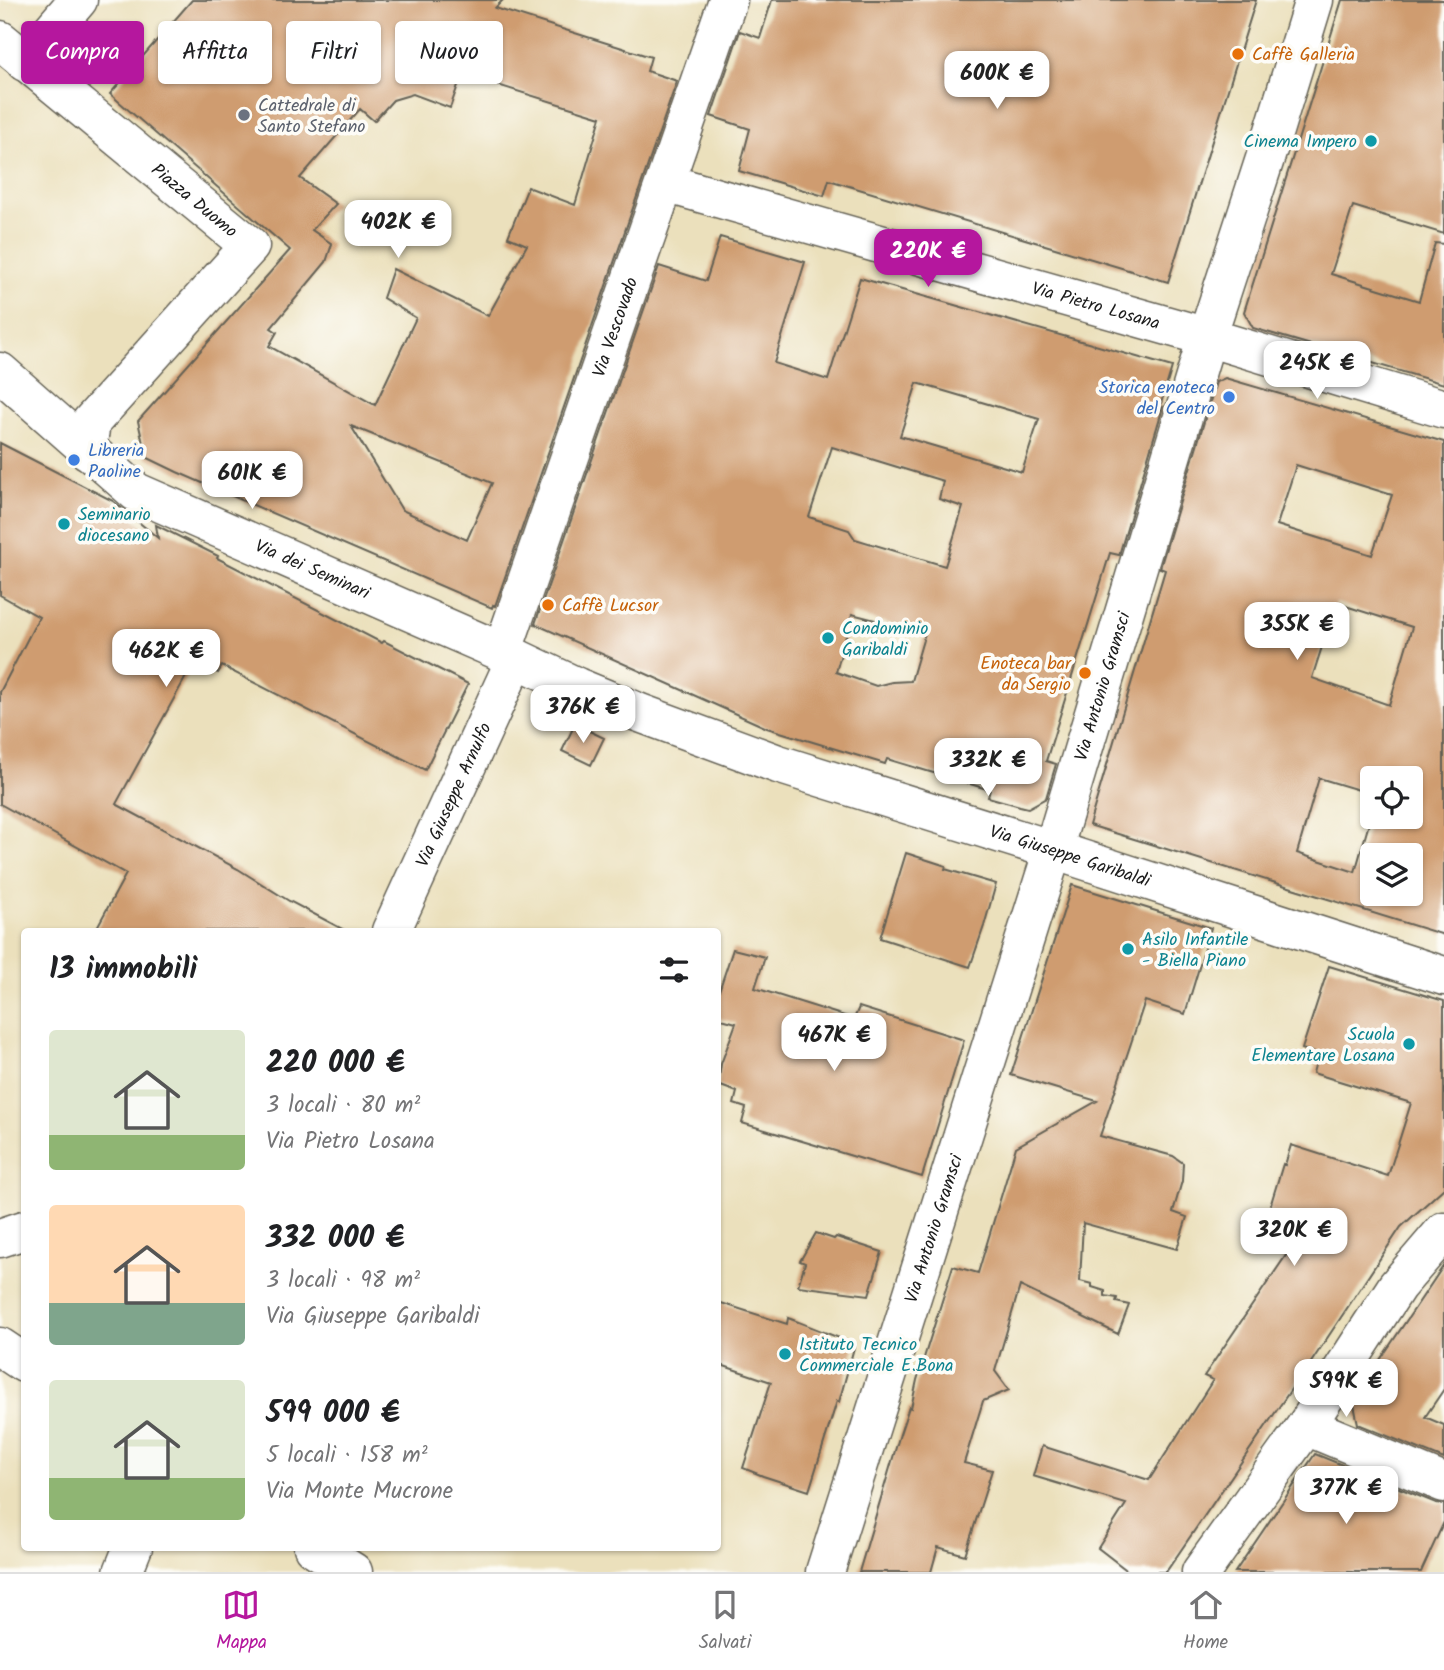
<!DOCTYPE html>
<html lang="it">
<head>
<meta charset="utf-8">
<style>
  :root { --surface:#fff; --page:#f6f6f6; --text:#202124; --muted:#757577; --line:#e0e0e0; --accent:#b5179e }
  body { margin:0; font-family:Kalam,sans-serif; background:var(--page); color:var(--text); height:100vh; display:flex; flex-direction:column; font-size:26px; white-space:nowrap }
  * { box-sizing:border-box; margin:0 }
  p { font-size:23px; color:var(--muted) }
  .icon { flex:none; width:38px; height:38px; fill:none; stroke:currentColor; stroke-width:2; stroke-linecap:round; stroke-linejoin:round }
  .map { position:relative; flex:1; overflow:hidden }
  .sheet { position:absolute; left:21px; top:928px; width:700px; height:623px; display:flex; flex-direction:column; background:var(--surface); border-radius:7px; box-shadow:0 2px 5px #0004 }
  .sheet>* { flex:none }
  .hud { position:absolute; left:21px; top:21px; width:700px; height:63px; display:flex; gap:14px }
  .controls { position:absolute; left:1360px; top:766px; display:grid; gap:14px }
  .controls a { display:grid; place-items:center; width:63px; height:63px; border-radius:7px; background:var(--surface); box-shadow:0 2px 5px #0004; font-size:35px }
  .price { position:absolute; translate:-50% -60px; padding:0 16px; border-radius:14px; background:#fff; color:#222; font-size:23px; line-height:46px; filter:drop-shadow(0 2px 4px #0008) }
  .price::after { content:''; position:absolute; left:50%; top:42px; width:21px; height:16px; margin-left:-10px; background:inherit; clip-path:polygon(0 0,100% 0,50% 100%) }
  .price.selected { background:var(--accent); color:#fff }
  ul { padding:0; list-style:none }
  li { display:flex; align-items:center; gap:21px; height:175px; padding:0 28px }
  li span { display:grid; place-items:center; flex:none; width:196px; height:140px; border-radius:7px; color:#555 }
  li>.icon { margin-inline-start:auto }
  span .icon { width:84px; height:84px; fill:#fffc; stroke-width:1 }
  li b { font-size:30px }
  h2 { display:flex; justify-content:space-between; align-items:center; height:84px; padding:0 28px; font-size:30px }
  .chip { padding:0 24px; border-radius:7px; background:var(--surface); box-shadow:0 2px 5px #0004; font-size:24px; line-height:63px }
  .chip.selected { background:var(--accent); color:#fff }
  .tab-bar { display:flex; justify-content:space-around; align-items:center; height:98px; border-top:2px solid var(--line); background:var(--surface); font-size:19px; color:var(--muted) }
  .tab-bar a { display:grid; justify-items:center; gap:4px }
  .tab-bar .selected { color:var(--accent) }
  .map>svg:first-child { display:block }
  .building { fill:#cf9c6f; fill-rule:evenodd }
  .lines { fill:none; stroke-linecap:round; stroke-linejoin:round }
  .minor-casing { stroke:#646154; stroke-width:41 }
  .major-casing { stroke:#646154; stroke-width:41 }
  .minor { stroke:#fff; stroke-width:38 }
  .major { stroke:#fff; stroke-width:38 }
  .food-dot { fill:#e8710a; stroke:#fdfcf7; stroke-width:2.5 }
  .worship-dot { fill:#6b7280; stroke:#fdfcf7; stroke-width:2.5 }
  .culture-dot { fill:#0f9aa8; stroke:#fdfcf7; stroke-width:2.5 }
  .shop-dot { fill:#3f7fe0; stroke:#fdfcf7; stroke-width:2.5 }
  .labels { text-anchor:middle; stroke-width:7; stroke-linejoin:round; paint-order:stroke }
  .food-label { font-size:18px; fill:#c56008; stroke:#fdfcf7; text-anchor:start }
  .worship-label { font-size:18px; fill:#5b616d; stroke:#fdfcf7; text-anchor:start }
  .culture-label { font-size:18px; fill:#0d838f; stroke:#fdfcf7; text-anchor:start }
  .street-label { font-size:18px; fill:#1c1c1c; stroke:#fdfcf7 }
  .shop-label { font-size:18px; fill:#366cbe; stroke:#fdfcf7; text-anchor:end }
</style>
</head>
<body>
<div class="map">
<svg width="1444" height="1572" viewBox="0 0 1444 1572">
  <rect width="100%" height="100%" fill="#fdfcf7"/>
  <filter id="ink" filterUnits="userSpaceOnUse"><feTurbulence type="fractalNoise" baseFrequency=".0143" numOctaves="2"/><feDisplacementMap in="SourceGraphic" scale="14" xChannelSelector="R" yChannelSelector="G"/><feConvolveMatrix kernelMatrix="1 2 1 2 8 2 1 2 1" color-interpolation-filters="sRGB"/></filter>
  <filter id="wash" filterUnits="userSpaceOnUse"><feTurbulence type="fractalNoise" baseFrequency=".00686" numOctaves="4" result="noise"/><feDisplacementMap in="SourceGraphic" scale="28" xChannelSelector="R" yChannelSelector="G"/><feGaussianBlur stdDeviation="1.57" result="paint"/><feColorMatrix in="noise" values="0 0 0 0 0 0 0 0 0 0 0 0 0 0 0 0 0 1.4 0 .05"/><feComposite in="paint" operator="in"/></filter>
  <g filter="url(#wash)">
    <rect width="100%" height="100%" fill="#ebe0bc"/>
    <g id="blocks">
      <path class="building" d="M192,0H503L495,8L651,57L647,71L677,81L495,606L493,605L492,608L177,472L146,457L138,421L290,250L110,94ZM462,74L601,117L575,205L528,187L508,237L527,245L488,316L393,269L383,298L416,318L375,405L269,346L277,332L271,328L326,262L332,244L312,230L336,204L300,178L360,109L374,121L393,100L413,94L450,108ZM351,426L492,483L467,540L402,510Z
        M772,0H1256L1168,282L829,180L824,196L739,171L750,129L711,116L740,31L760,38Z
        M1342,0H1444V234L1353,206L1331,274L1419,301L1435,243L1444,244V384L1253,328L1244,312Z
        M720,237L805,262L774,363L828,380L860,278L1172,367L1159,410L1163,407L1119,555L1110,553L1046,761L1056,764L1046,798L1028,808L1020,806L988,797L990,790L887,759L885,764L767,728L535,624L659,266L706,281ZM917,383L1039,419L1022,472L900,436ZM832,447L943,481L939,499L963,507L945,566L855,539L849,530L809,517ZM852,614L925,633L911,681L892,682L876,686L836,672Z
        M1225,378L1444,442V935L1089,825L1165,570L1160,568L1216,382ZM1296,465L1392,495L1372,555L1277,525ZM1336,603L1412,627L1389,705L1312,678ZM1319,778L1372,794V779H1410V817H1372V813L1355,872L1297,853ZM1372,856H1410V894H1372Z
        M0,443L113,501L158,538L156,525L218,556L217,558L382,643L384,641L468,684L425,770L222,666L218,673L194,662L116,804L238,869L289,901L346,931H95L126,874L0,804V692L39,617L0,595Z
        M575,724L604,738L591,765L562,751Z
        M906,853L946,866L945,869L996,884L984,926L970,967L880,938Z
        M1072,885L1211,928L1185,1014L1145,1001L1100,1136L1173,1156L1183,1163L1182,1181L1173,1212L1187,1217L1177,1249L1083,1223L1080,1281L1092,1284V1287L1105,1291V1296L1117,1298L1116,1302L1129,1305L1118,1334L1020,1286L995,1371L1009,1390L983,1401L964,1463L992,1470L965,1555L938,1547L931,1572H859L900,1434L909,1407L911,1408L917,1380L953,1266L978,1273L1016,1147L1097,1101L1011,1075Z
        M733,949L765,957L755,988L854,1019L859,1007L964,1040L922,1177L742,1123L746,1108L734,1104L737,1092L718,1085L721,1064L736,1023L718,1018V994Z
        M1329,966L1444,1001V1188L1401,1227L1306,1370L1305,1369L1166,1572H1129L1098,1548L1126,1504L1033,1476L1042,1446L1149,1480L1213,1380L1204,1376L1308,1223L1269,1210L1283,1164L1285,1165L1291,1145L1388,1176L1411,1103L1313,1073L1318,1054L1302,1049Z
        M816,1233L834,1239L836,1237L882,1252L869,1295L798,1286L805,1263L800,1261Z
        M1444,1265V1389L1425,1417L1444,1425V1459L1358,1424L1353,1400Z
        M718,1302L787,1324L788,1318L855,1344L839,1402L837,1401L809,1491L763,1476L743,1468L771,1382L718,1364Z
        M1315,1454L1436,1503L1444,1504V1522L1421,1572H1235Z"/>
    </g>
  </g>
  <g filter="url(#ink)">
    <use href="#blocks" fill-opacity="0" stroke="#646154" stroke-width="2"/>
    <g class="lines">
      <defs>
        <g id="minor">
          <path id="s1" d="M0,40L250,246L91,422L87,450"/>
          <path d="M25,62L78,0"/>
          <path id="s2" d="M665,183L1207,337L1444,409"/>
          <path id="s3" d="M0,372L136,492L516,658L577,687L640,713L778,764L1053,850L1444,976"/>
          <path id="s4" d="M502,653L728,0"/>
          <path id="s5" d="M391,931L516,658"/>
          <path d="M0,1238L24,1230"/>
          <path d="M1306,1426L1444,1483"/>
          <path d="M123,1572L133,1547"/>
          <path id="s6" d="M825,1572L1053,850L1207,337L1273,134L1314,0"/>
          <path d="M1201,1572L1306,1426L1397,1286L1444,1231"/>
        </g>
        <path id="major" d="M0,1347L24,1363
          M313,1547L353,1572"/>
      </defs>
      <use href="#minor" class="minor-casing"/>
      <use href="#major" class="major-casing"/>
      <use href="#minor" class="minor"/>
      <use href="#major" class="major"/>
    </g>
  </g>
  <g class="food-dot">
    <circle cx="1238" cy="54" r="7"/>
    <circle cx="548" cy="605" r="7"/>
    <circle cx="1085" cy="673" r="7"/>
  </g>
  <circle class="worship-dot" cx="244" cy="115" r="7"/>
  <g class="culture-dot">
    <circle cx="1371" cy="141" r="7"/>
    <circle cx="64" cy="524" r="7"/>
    <circle cx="828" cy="638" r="7"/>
    <circle cx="1128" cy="949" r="7"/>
    <circle cx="1409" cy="1044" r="7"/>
    <circle cx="785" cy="1354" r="7"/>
  </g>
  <g class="shop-dot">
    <circle cx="1229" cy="397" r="7"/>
    <circle cx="74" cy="460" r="7"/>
  </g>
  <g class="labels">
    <g class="food-label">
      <text x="1252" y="60">Caffè Galleria</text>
      <text x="562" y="611">Caffè Lucsor</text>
      <text x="1071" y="669" text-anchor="end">Enoteca bar<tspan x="1071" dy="21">da Sergio</tspan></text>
    </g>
    <g class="worship-label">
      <text x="258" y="111">Cattedrale di<tspan x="258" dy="21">Santo Stefano</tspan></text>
    </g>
    <g class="culture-label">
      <text x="1357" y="147" text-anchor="end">Cinema Impero</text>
      <text x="78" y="520">Seminario<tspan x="78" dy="21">diocesano</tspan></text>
      <text x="842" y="634">Condominio<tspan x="842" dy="21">Garibaldi</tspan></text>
      <text x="1142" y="945">Asilo Infantile<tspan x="1142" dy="21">- Biella Piano</tspan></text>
      <text x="1395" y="1040" text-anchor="end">Scuola<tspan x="1395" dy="21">Elementare Losana</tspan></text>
      <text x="799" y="1350">Istituto Tecnico<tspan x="799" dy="21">Commerciale E.Bona</tspan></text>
    </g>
    <g class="street-label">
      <text dy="6" stroke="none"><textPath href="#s1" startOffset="252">Piazza Duomo</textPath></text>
      <text dy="6" stroke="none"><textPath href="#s2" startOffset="448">Via Pietro Losana</textPath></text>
      <text dy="6" stroke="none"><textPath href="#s4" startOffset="345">Via Vescovado</textPath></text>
      <text dy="6" stroke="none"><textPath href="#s3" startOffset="374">Via dei Seminari</textPath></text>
      <text dy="6" stroke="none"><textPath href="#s6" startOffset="928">Via Antonio Gramsci</textPath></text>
      <text dy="6" stroke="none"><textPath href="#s5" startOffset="150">Via Giuseppe Arnulfo</textPath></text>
      <text dy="6" stroke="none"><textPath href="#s3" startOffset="1185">Via Giuseppe Garibaldi</textPath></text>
      <text dy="6" stroke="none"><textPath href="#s6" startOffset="360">Via Antonio Gramsci</textPath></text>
    </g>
    <g class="shop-label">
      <text x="1215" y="393">Storica enoteca<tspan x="1215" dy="21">del Centro</tspan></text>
      <text x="88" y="456" text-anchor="start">Libreria<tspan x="88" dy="21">Paoline</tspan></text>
    </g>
  </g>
</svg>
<div class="controls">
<a><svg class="icon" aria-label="locate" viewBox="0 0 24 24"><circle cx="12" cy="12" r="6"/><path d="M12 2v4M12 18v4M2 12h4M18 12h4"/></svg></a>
<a><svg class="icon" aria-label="layers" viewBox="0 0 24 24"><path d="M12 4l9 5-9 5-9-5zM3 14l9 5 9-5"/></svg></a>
</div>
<b class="price" style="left:997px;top:111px">600K €</b>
<b class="price" style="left:398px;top:260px">402K €</b>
<b class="price selected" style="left:928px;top:289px">220K €</b>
<b class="price" style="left:1317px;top:401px">245K €</b>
<b class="price" style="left:252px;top:511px">601K €</b>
<b class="price" style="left:1297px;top:662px">355K €</b>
<b class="price" style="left:166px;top:689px">462K €</b>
<b class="price" style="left:583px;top:745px">376K €</b>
<b class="price" style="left:988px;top:798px">332K €</b>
<b class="price" style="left:834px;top:1073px">467K €</b>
<b class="price" style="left:1294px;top:1268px">320K €</b>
<b class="price" style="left:1346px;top:1419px">599K €</b>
<b class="price" style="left:1346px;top:1526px">377K €</b>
<div class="hud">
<a class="chip selected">Compra</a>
<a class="chip">Affitta</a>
<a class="chip">Filtri</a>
<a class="chip">Nuovo</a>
</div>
<section class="sheet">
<h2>13 immobili<svg class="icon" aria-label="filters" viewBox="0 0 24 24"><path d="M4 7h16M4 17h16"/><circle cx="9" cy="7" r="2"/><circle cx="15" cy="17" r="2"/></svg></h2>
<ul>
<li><span style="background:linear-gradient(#dfe7d0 75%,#8fb573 0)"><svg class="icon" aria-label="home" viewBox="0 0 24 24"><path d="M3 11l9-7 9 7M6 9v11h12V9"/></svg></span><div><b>220 000 €</b><p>3 locali · 80 m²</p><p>Via Pietro Losana</p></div></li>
<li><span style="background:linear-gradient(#ffd9b3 70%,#7fa58c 0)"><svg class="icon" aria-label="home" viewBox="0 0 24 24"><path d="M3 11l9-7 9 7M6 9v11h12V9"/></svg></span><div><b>332 000 €</b><p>3 locali · 98 m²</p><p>Via Giuseppe Garibaldi</p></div></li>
<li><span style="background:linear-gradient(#dfe7d0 70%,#8fb573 0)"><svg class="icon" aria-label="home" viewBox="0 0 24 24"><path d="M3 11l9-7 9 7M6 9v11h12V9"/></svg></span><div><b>599 000 €</b><p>5 locali · 158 m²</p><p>Via Monte Mucrone</p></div></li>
</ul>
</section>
</div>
<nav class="tab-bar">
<a class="selected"><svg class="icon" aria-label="map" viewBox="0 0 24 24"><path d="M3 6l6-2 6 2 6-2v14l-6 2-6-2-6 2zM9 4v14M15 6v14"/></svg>Mappa</a>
<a><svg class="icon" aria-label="saved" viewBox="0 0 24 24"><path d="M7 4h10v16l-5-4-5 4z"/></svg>Salvati</a>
<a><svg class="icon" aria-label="home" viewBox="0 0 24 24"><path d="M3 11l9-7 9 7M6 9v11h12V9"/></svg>Home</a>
</nav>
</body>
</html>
